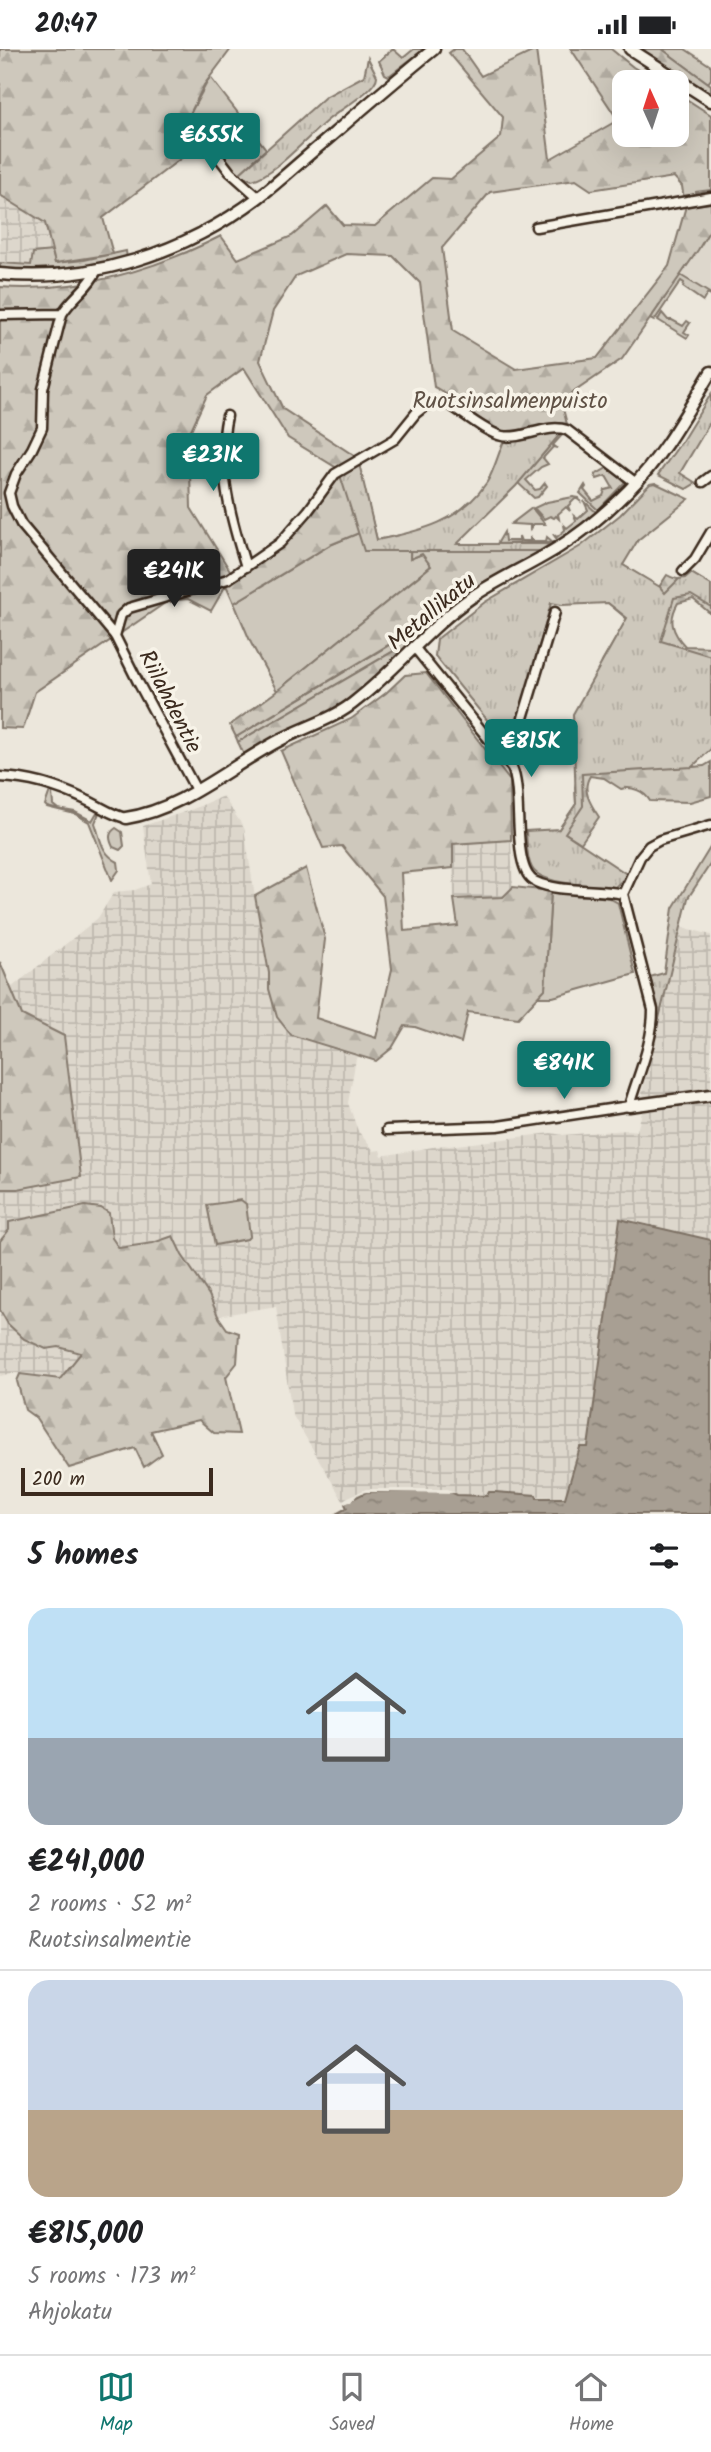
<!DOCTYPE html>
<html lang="en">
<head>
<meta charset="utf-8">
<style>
  :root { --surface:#fff; --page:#f6f6f6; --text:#202124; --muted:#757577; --line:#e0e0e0; --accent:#0f766e }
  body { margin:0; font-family:Kalam,sans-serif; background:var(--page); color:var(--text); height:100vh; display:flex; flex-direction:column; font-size:26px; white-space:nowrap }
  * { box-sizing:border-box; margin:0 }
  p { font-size:23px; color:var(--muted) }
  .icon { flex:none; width:38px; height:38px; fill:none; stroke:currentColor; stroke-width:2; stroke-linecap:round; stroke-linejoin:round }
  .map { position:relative; height:1465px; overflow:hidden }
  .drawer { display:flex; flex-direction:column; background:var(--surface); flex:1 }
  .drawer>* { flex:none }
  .needle { width:46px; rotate:357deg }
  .fabs { position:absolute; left:612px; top:21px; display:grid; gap:14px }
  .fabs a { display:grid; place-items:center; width:77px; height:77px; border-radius:14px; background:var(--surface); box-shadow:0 7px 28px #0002; font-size:35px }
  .scale { position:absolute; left:21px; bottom:18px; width:192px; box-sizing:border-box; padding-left:7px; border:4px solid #3b2a1e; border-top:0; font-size:19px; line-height:24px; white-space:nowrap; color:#3b2a1e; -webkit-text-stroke:5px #f7f3e8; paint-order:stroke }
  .price { position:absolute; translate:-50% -60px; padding:0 16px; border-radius:7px; background:var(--accent); color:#fff; font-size:23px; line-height:46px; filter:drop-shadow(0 2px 4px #0008) }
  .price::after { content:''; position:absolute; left:50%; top:42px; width:21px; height:16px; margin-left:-10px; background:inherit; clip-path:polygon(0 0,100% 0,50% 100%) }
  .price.selected { background:#222; color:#fff }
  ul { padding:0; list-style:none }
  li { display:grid; align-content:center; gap:14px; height:371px; padding:0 28px }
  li+li { border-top:2px solid var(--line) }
  li span { display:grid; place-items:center; height:217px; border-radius:21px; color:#555 }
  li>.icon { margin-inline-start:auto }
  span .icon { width:126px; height:126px; fill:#fffc; stroke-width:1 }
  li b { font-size:30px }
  h2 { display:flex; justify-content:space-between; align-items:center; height:84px; padding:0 28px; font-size:30px }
  .status { display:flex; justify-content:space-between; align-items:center; height:49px; padding:0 35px; background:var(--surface); direction:ltr }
  .status svg { height:19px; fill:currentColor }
  .menu { display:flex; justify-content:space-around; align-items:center; height:98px; border-top:2px solid var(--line); background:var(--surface); font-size:19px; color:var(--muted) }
  .menu a { display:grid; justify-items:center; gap:4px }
  .menu .selected { color:var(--accent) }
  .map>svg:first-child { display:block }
  .built { fill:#ddd7cc }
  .industrial { fill:url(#industrial-grid) }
  .grass { fill:#cec8bc; stroke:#84796d; stroke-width:2 }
  .forest { fill:url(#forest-firs); stroke:#84796d; stroke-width:2 }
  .park { fill:url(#park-tufts); stroke:#84796d; stroke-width:2 }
  .water { fill:url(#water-ripples); stroke:#7c7064; stroke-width:2 }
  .pier { fill:#ece7dc }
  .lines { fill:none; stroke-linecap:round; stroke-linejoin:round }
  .minor-casing { stroke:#3b2a1e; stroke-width:13 }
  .tertiary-casing { stroke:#3b2a1e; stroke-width:15 }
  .minor { stroke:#f7f3e8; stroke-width:8 }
  .tertiary { stroke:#f7f3e8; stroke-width:10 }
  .labels { text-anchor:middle; stroke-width:7; stroke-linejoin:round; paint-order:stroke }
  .park-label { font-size:23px; fill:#605246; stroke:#f7f3e8 }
  .street-label { font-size:23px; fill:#3b2a1e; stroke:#f7f3e8 }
</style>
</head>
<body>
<div class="status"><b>20:47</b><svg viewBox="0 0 49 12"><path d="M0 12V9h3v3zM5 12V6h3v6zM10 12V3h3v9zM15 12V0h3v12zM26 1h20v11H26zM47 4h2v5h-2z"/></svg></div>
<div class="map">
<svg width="711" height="1465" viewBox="0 0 711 1465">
  <defs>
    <pattern id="industrial-grid" width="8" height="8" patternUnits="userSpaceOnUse" patternTransform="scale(1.75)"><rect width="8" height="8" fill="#ddd7cc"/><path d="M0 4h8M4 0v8" fill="none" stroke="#bfb9af"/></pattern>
    <pattern id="forest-firs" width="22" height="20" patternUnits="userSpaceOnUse" patternTransform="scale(1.75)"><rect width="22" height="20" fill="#cec8bc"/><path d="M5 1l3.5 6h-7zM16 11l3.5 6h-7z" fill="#b2aca1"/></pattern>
    <pattern id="park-tufts" width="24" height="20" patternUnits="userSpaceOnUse" patternTransform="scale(1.75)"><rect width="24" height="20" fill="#cec8bc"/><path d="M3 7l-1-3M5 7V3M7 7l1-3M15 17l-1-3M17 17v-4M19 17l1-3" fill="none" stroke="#b2aca1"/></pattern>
    <pattern id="water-ripples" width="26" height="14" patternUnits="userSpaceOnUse" patternTransform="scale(1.75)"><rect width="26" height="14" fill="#a89f93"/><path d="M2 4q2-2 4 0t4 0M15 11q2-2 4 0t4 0" fill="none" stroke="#8a8277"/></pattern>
  </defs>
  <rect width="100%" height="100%" fill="#ece7dc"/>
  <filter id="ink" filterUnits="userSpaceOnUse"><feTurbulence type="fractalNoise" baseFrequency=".0143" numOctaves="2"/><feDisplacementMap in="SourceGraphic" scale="14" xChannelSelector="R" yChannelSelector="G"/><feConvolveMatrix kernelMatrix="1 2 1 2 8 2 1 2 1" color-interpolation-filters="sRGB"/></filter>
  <g filter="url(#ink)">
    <path class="built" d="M711,179V245L681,226Z"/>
    <path class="industrial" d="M0,134L45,174L52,202L33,204L31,216L0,214Z
      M223,747L244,779L262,892L269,924V940L291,986L357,1004L348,1054L358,1082L374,1102L380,1101L382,1107L444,1096L449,1097L551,1084L563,1086L628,1081L637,1082L642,1063L711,1050V1191L620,1171L588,1399L580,1398L566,1449L488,1444V1447L457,1446L347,1453L345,1455L292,1365L276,1257L218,1267L209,1246L182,1206L173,1187L153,1194L119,1199L112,1189L109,1164L9,1181L0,1192V1140H18L81,1127L64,987L22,966L11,939L98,869L114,843L135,841L151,835L143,777L193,760Z
      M511,791L513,838L503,848L454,850L452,795Z
      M682,878L711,886V1039L645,1050L642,1043Z
      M0,1261L8,1275L46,1300L59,1298L81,1304L60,1330L13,1324L0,1327Z"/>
    <path class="grass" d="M393,0L403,9L414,0H424L389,27L385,25L379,12Z
      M662,0H685L711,17V30L708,34Z
      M210,28L266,100L238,126L190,65Z
      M52,202L55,214L84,211L126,202L127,210C85,221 44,222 0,222V214L31,216L33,204Z
      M680,226L711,245V247L707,245L703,252L683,238L684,234L681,232L654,272L650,270Z
      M662,264L668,271H672L683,277L687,272L690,274L684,283L689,286L687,289L658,271Z
      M560,384L569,387L562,386L553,396L557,399L553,398L543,409L548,415L541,418L526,431L535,441L540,440L545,434L547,437L538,448L534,449L518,434Z
      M609,418L625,433L598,461L580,444L585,436L586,438L584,441L593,452L603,447L605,441L613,439L606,427L597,430L595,426Z
      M573,448L579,449L580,452L576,449L568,457L570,462L566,458L558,465L559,470L556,467L554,469L550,467L544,470L534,459L547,453Z
      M584,452L598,465L560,492H558L553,485L557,488L565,481L564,476L567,479L576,472L574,467L578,470L588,461Z
      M368,455L377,491L411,484L410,510L422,505L431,517L277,642L251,594L234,554L330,496L359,484Z
      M532,459L545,475H533L530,480V476L511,475Z
      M504,483L505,492H519V487L521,492H530V488L532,492H546L547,488L553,493L497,495Z
      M391,595L395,601L238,693L236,688Z
      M50,742L52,744L53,756L58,760L75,763L92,772L96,765L99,764L95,774C101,791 101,804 118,813L119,821L112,831L89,773L75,765L47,758L45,756Z
      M116,779L122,783L124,797L120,801L113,798C109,790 108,784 116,779Z
      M551,842L609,849L618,854L635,925L553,948H537L545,939Z
      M241,1151L246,1155L250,1187L247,1190L215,1196L207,1156Z"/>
    <path class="forest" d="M0,0H231L204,36L190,65L179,64L175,86L181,88L179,99L184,107L103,169L113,205L55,214L45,174L0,146Z
      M454,0H462L481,27L536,1L550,110L618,71L571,0H611L633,18L659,33H625V86H677V44L711,66V141L696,143V148L684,151L682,137L674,128L591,141L576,131L490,143L442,199L453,282L516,320L597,309L669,217L686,157L711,154V179L698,201L622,310L561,352L567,375C547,373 528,383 508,383C491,383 453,347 434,338L420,234L393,207L346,205L296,227L273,262L260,312L283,360L356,408L337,419L288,389L244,319L207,346L189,385L191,459L231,523L228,531L247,523L268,508L302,476L332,432L349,419L359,484L330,496L234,554L226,536L211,562L188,550L168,552L35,643L23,680L0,679V238C78,244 152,222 221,187L238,210L292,187L327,157L343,176L375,177L432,129L451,130L501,88L503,68L449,4Z
      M639,0H662L711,36V44Z
      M470,452L457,495L481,501L540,502L467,546L352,651L339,656L330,665L280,687L244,706L238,693L394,602L390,595L236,688L230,676L277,642L431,517L422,505L410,510L411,484C431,480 456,468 470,452Z
      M623,516L659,538L667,526C676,531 684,533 691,524L711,536V565L693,550L678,554C668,571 672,583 685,597L711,598V673L692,718L704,717L711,713V747L690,753L650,752C644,742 632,737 621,740L604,729L590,727C581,741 591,756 599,768L581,794L559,780L576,755L575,738L602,613L627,570L608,554Z
      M426,624L510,732L511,791L453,795V819L401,824L404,882L458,877L454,850L503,848L513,838L551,842L545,940L518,969L468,963L461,994L415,978L405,977L392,999L376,1012L291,986L277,968L269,940V924L255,847L306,819L325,890L316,969L376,989L392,920L383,847L342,797L323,799L281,702L351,670L386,644L405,626Z
      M0,913L22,966L64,987L81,1128L18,1140H0Z
      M85,1157L101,1159L109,1164L112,1189L119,1199L153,1194L173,1187L182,1206L209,1246L218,1267L227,1280L239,1284L237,1314L226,1328L239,1385L214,1384L199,1371L151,1382L162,1405L144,1418L135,1399L69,1419L36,1369L25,1361L17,1332L20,1325L60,1330L81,1304L59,1298L46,1300L24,1290L8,1275L0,1261V1192L9,1181V1173Z"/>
    <path class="park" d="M368,9L377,27C377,40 341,60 329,70C309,86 275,126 252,131L238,126L325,48L364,27Z
      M711,345V372L680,424L696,434L686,440L658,426L682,392Z
      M561,384L516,437L457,495H550L540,502H364L340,426L359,414L377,491C421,482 461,473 487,433C494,422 498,405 504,392Z
      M655,434L689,450L638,491L623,516L660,538L665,544L679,530L685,529L691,524L711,536V558L691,546L674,549L661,592L711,607V700L692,718L582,725L583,757L565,784L628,826L615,838C595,836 542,837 532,819C526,809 527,793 526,782L559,780L576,755L573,665L627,569L608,554L562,556L551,554L515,688H501L435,607L437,590L485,553L581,497L620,466L650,435Z
      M711,797V814L688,849L657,978L658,958L650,928L664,924L673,859Z"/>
    <path class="water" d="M620,1170L711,1191V1465H336L347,1459L345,1455L347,1453L366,1443H451L457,1446L487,1447L489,1443H495L536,1446L537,1449H565L580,1398H588Z"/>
    <path class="pier" d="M366,1440H448L456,1444L366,1443L358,1445L352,1452L345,1455L343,1452L346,1449Z"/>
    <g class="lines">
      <defs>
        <path id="minor" d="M194,76L230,123L258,148
          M536,178L711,148
          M97,221C89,239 72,248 62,265L43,340L42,379L32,400L16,425L9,444L12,457L21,475L115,587L138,633L196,741
          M0,266L62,265
          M227,367C216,417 231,470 246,518
          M703,433L711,427
          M683,522L695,510L711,483
          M115,587L121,566L129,559L228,530L280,494L308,462L335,425L395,390L416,364L425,357L438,354L450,356C463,364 487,384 502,387C524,391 546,374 567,381L636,434
          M414,598L512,719C524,744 510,822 536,833C560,844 596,839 623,845
          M506,710L517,697L523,669L555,563
          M0,728C30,729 59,738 86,751C100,757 111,766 126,769
          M387,1081L498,1077L629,1057C638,1026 653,994 653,961L623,845L640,808L649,797L660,791L711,776"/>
        <path id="tertiary" d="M630,0L711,52
          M0,225C92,234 185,204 259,148C281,131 302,111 324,93C360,62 397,30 434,0
          M126,769C184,760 231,716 282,690C307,677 335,670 357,651C398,619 429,578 472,548C500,529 531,516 559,498C585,482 608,462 629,441C663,407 686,364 711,323
          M629,1057L711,1046"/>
      </defs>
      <use href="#minor" class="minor-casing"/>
      <use href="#tertiary" class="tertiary-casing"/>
      <use href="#minor" class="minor"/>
      <use href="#tertiary" class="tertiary"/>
    </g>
  </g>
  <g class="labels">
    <g class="park-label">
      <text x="510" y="359">Ruotsinsalmenpuisto</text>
    </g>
    <g class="street-label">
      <text transform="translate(431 562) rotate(-40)" y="8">Metallikatu</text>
      <text transform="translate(171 652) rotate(63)" y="8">Riilahdentie</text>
    </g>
  </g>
</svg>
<div class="fabs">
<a><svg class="needle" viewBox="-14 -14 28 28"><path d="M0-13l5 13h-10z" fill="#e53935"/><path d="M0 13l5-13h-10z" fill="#757577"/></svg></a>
</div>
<div class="scale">200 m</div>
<b class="price" style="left:212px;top:124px">€655K</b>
<b class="price" style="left:213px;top:444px">€231K</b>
<b class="price selected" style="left:174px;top:560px">€241K</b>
<b class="price" style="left:531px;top:730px">€815K</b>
<b class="price" style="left:564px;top:1052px">€841K</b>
</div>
<section class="drawer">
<h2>5 homes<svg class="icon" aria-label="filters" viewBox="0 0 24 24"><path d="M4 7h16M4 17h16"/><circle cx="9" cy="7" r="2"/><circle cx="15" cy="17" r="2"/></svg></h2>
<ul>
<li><span style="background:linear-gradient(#bfe0f5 60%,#9aa5b1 0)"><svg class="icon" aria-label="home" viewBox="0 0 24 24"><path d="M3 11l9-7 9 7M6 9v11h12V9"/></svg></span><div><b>€241,000</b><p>2 rooms · 52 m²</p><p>Ruotsinsalmentie</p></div></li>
<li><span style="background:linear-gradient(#c9d6e8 60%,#b9a48a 0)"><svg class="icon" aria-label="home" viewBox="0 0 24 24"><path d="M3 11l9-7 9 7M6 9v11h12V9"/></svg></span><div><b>€815,000</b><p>5 rooms · 173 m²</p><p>Ahjokatu</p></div></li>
</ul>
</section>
<nav class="menu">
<a class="selected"><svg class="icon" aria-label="map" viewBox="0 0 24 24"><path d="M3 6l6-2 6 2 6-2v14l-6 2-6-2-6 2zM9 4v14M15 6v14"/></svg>Map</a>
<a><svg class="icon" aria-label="saved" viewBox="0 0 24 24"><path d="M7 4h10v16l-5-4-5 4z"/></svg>Saved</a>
<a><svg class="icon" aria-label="home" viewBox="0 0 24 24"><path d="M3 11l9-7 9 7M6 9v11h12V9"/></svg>Home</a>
</nav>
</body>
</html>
